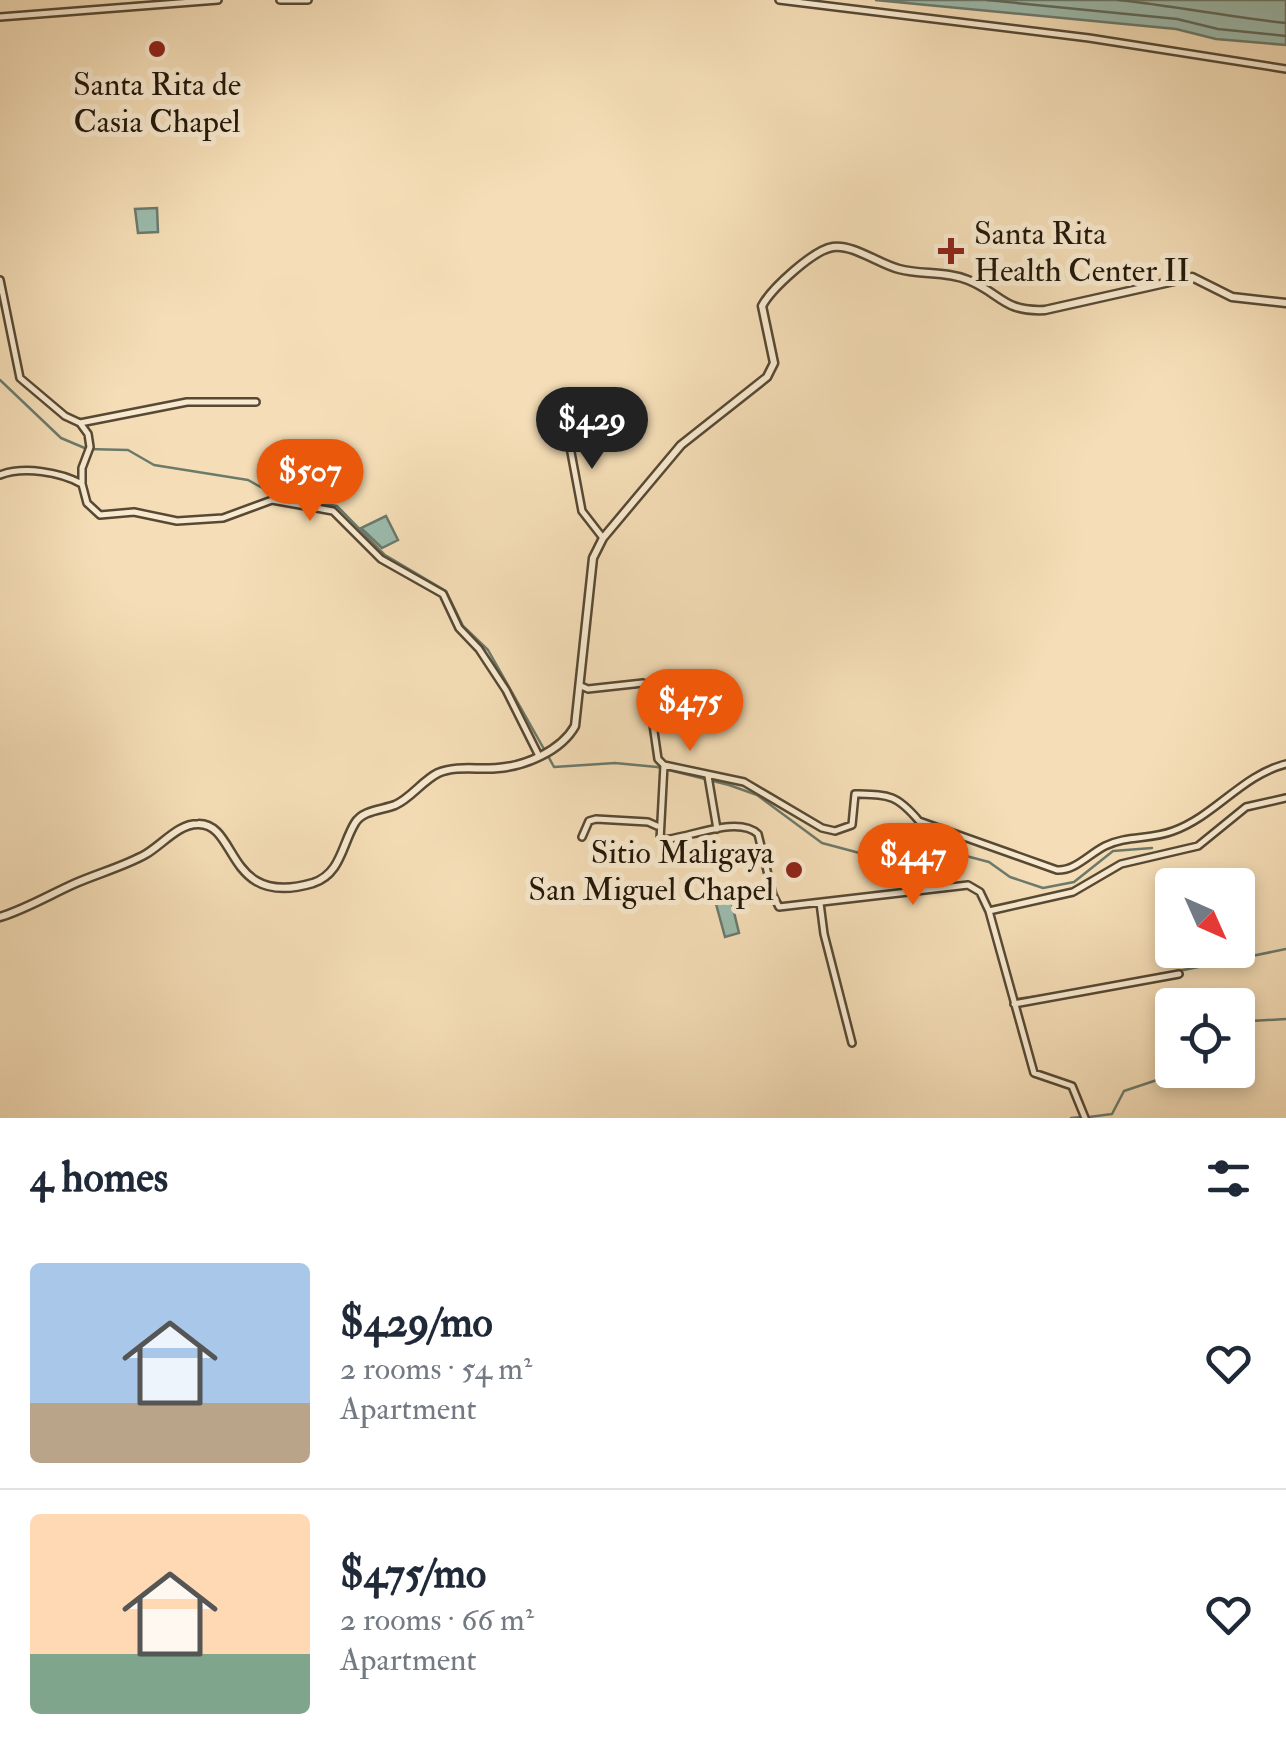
<!DOCTYPE html>
<html lang="en">
<head>
<meta charset="utf-8">
<style>
  :root { --surface:#fff; --page:#f2f2f3; --text:#1f2937; --muted:#747a83; --line:#e0e1e3; --accent:#ea580c }
  body { margin:0; font-family:"IM FELL Double Pica",serif; background:var(--page); color:var(--text); height:100vh; display:flex; flex-direction:column; font-size:38px; white-space:nowrap }
  * { box-sizing:border-box; margin:0 }
  p { font-size:32px; color:var(--muted) }
  .icon { flex:none; width:55px; height:55px; fill:none; stroke:currentColor; stroke-width:2; stroke-linecap:round; stroke-linejoin:round }
  .map { position:relative; height:1118px; overflow:hidden }
  .panel { display:flex; flex-direction:column; background:var(--surface); flex:1 }
  .panel>* { flex:none }
  .needle { width:65px; rotate:135deg }
  .controls { position:absolute; left:1155px; top:868px; display:grid; gap:20px }
  .controls a { display:grid; place-items:center; width:100px; height:100px; border-radius:10px; background:var(--surface); box-shadow:0 5px 15px #0003; font-size:50px }
  .price { position:absolute; translate:-50% -85px; padding:0 22px; border-radius:35px; background:var(--accent); color:#fff; font-size:32px; line-height:65px; filter:drop-shadow(0 2px 5px #0008) }
  .price::after { content:''; position:absolute; left:50%; top:60px; width:30px; height:22px; margin-left:-15px; background:inherit; clip-path:polygon(0 0,100% 0,50% 100%) }
  .price.current { background:#222; color:#fff }
  ul { padding:0; list-style:none }
  li { display:flex; align-items:center; gap:30px; height:250px; padding:0 30px }
  li+li { border-top:2px solid var(--line) }
  li span { display:grid; place-items:center; flex:none; width:280px; height:200px; border-radius:10px; color:#555 }
  li>.icon { margin-inline-start:auto }
  span .icon { width:120px; height:120px; fill:#fffc; stroke-width:1 }
  li b { font-size:42px }
  h2 { display:flex; justify-content:space-between; align-items:center; height:120px; padding:0 30px; font-size:42px }
  .map>svg:first-child { display:block }
  .water { fill:#9cbcae; stroke:#6b7a6c; stroke-width:2.5 }
  .lines { fill:none; stroke-linecap:round; stroke-linejoin:round }
  .shore { stroke:#5f6a5c; stroke-width:2.5 }
  .stream { stroke:#6b7a6c; stroke-width:2.5 }
  .minor-casing { stroke:#574934; stroke-width:10 }
  .tertiary-casing { stroke:#574934; stroke-width:11 }
  .minor { stroke:#f8ead0; stroke-width:5 }
  .tertiary { stroke:#f8ead0; stroke-width:6 }
  .poi-dot { fill:#8f2418; stroke:#f8ead0; stroke-width:4 }
  .labels { text-anchor:middle; stroke-width:10; stroke-linejoin:round; paint-order:stroke }
  .poi-label { font-size:32px; fill:#221709; stroke:#f8ead0 }
</style>
</head>
<body>
<div class="map">
<svg width="1286" height="1118" viewBox="0 0 1286 1118">
  <rect width="100%" height="100%" fill="#f5deb7"/>
  <filter id="stains"><feTurbulence type="fractalNoise" baseFrequency=".002" numOctaves="4"/><feColorMatrix values="0 0 0 0 .2 0 0 0 0 .09 0 0 0 0 .02 0 0 0 .5 -.17"/></filter>
  <radialGradient id="worn" r=".72"><stop offset=".6" stop-color="#630" stop-opacity="0"/><stop offset="1" stop-color="#630" stop-opacity=".3"/></radialGradient>
  <path class="water" d="M875,0H1286V45L1216,39L1176,29Z
    M157,208L158,232L138,233L135,209Z
    M386,516L398,540L382,548L361,528Z
    M731,900L739,933L725,937L716,904Z"/>
  <g class="lines">
    <path class="shore" d="M987,0L1177,19L1218,29L1286,36
      M1118,0C1175,6 1229,17 1286,23"/>
    <path class="stream" d="M0,380L61,438L87,449L128,450L154,465L248,480L277,496L337,506L385,555L446,591L463,626L488,650L544,749
      M548,756L554,767L615,763L657,767L729,785L757,795L822,843L867,855L902,842L928,837L947,851L989,862L1010,877L1043,888L1074,882L1113,851L1152,848
      M1159,975L1286,949
      M1016,999L1067,992
      M1238,1036L1246,1035L1250,1021L1286,1019
      M1089,1117L1112,1114L1124,1091L1172,1075L1165,1049L1172,1046
      M1071,1118L1081,1117"/>
    <defs>
      <path id="minor" d="M280,0H308
        M779,0L1089,38L1286,69
        M0,17L218,0
        M0,280L20,378L65,416L80,423L88,434L90,447L82,468V484
        M564,415L582,511L603,538
        M80,423L187,402H256
        M0,475C24,466 60,472 82,484L87,503L100,515L134,512L177,521L223,518L272,500L333,511L381,559L443,594L459,628L479,649L506,690L539,756
        M581,686L588,689L643,683L648,690L658,759L664,765L744,782L822,828L835,831L852,825L855,794C889,795 896,794 919,821L1057,870C1075,871 1089,854 1105,846C1127,835 1150,840 1173,831C1215,816 1242,775 1286,764
        M664,765L660,840C685,840 737,814 758,834L773,895L779,907L968,885L980,892L989,911L1073,892L1121,864L1198,846L1246,807L1286,798
        M708,776L717,829
        M582,837L589,821L596,819L648,822L657,826
        M820,903L824,934L852,1043
        M989,911L1034,1073L1072,1086L1085,1118
        M1014,1004L1179,974"/>
      <path id="tertiary" d="M0,917C26,909 51,894 76,883C99,873 125,866 146,854C163,844 178,824 198,824C239,823 225,909 313,883C341,874 342,844 355,823C363,810 382,810 395,805C411,798 422,781 438,773C456,765 479,770 498,768C525,766 561,751 575,726L593,558L603,538L681,445L767,377L774,363L762,306C771,289 813,250 833,247C853,244 879,264 899,269C921,275 946,271 968,280C1002,294 1003,312 1045,310L1192,277L1232,297L1286,303"/>
    </defs>
    <use href="#minor" class="minor-casing"/>
    <use href="#tertiary" class="tertiary-casing"/>
    <use href="#minor" class="minor"/>
    <use href="#tertiary" class="tertiary"/>
  </g>
  <g class="poi-dot">
    <circle cx="157" cy="49" r="10"/>
    <path d="M946 236h10v10h10v10h-10v10h-10v-10h-10v-10h10z"/>
    <circle cx="794" cy="870" r="10"/>
  </g>
  <g class="labels">
    <g class="poi-label">
      <text x="157" y="95">Santa Rita de<tspan x="157" dy="37">Casia Chapel</tspan></text>
      <text x="974" y="244" text-anchor="start">Santa Rita<tspan x="974" dy="37">Health Center II</tspan></text>
      <text x="774" y="863" text-anchor="end">Sitio Maligaya<tspan x="774" dy="37">San Miguel Chapel</tspan></text>
    </g>
  </g>
  <rect width="100%" height="100%" filter="url(#stains)"/>
  <rect width="100%" height="100%" fill="url(#worn)"/>
</svg>
<div class="controls">
<a><svg class="needle" viewBox="-14 -14 28 28"><path d="M0-13l5 13h-10z" fill="#e53935"/><path d="M0 13l5-13h-10z" fill="#747a83"/></svg></a>
<a><svg class="icon" aria-label="locate" viewBox="0 0 24 24"><circle cx="12" cy="12" r="6"/><path d="M12 2v4M12 18v4M2 12h4M18 12h4"/></svg></a>
</div>
<b class="price current" style="left:592px;top:472px">$429</b>
<b class="price" style="left:310px;top:524px">$507</b>
<b class="price" style="left:690px;top:754px">$475</b>
<b class="price" style="left:913px;top:908px">$447</b>
</div>
<section class="panel">
<h2>4 homes<svg class="icon" aria-label="filters" viewBox="0 0 24 24"><path d="M4 7h16M4 17h16"/><circle cx="9" cy="7" r="2"/><circle cx="15" cy="17" r="2"/></svg></h2>
<ul>
<li><span style="background:linear-gradient(#a9c7e8 70%,#b9a48a 0)"><svg class="icon" aria-label="home" viewBox="0 0 24 24"><path d="M3 11l9-7 9 7M6 9v11h12V9"/></svg></span><div><b>$429/mo</b><p>2 rooms · 54 m²</p><p>Apartment</p></div><svg class="icon" aria-label="heart" viewBox="0 0 24 24"><path d="M12 20l-8-8c-3-5 5-10 8-4 3-6 11-1 8 4z"/></svg></li>
<li><span style="background:linear-gradient(#ffd9b3 70%,#7fa58c 0)"><svg class="icon" aria-label="home" viewBox="0 0 24 24"><path d="M3 11l9-7 9 7M6 9v11h12V9"/></svg></span><div><b>$475/mo</b><p>2 rooms · 66 m²</p><p>Apartment</p></div><svg class="icon" aria-label="heart" viewBox="0 0 24 24"><path d="M12 20l-8-8c-3-5 5-10 8-4 3-6 11-1 8 4z"/></svg></li>
</ul>
</section>
</body>
</html>
